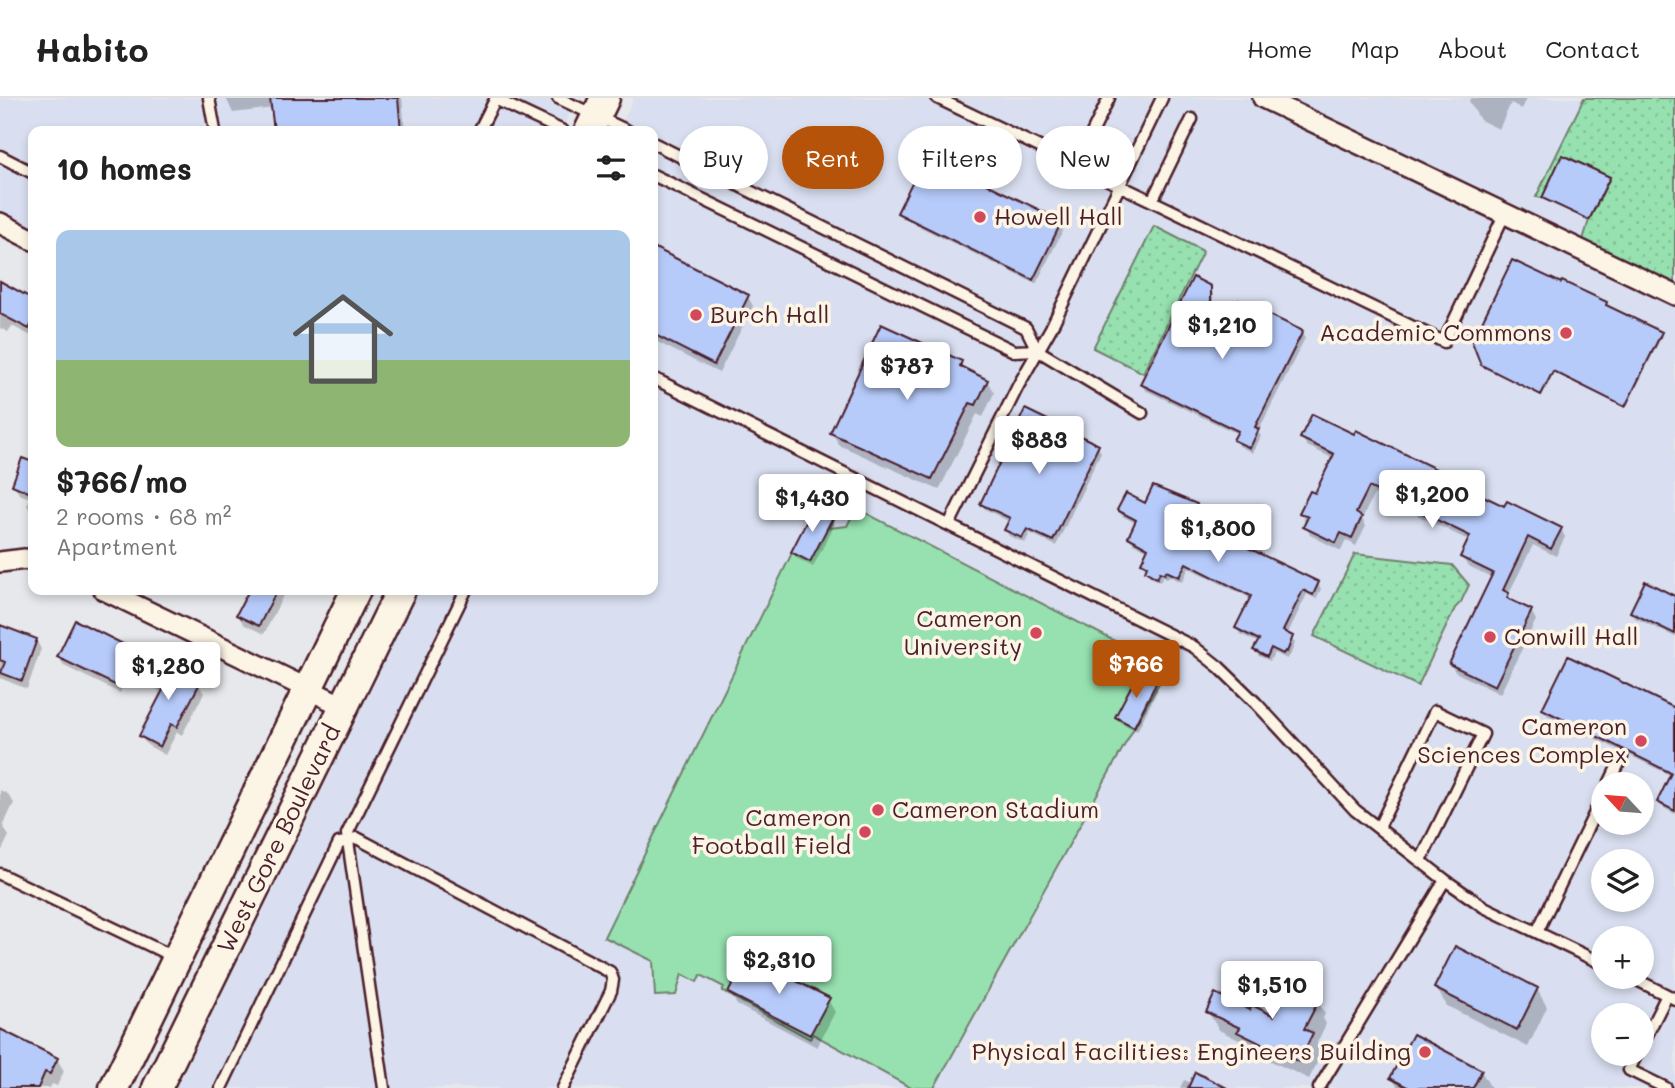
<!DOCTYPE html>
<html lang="en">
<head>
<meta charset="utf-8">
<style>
  :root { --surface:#fff; --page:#f6f6f6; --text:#222; --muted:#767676; --line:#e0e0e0; --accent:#b45309 }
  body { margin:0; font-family:Mali,sans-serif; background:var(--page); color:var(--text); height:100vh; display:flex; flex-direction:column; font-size:26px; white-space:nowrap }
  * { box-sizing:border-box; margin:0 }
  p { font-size:23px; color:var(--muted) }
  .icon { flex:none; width:38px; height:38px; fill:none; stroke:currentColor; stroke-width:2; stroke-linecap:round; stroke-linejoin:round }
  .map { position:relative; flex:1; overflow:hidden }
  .drawer { position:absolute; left:28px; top:28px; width:630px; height:469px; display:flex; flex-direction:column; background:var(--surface); border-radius:14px; box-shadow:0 4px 10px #0003 }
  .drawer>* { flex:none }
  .guide { position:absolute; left:679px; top:28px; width:665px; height:63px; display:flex; gap:14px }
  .needle { width:46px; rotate:296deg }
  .fabs { position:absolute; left:1591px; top:674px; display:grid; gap:14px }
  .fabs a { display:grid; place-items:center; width:63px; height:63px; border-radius:50%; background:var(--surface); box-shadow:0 4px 10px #0003; font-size:35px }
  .price { position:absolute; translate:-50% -60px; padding:0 16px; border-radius:7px; background:#fff; color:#222; font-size:23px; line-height:46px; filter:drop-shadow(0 2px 4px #0008) }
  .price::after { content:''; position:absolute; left:50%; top:42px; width:21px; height:16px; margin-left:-10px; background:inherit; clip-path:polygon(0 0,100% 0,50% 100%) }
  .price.on { background:var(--accent); color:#fff }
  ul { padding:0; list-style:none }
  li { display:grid; align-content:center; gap:14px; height:371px; padding:0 28px }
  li+li { border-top:2px solid var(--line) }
  li span { display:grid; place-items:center; height:217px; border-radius:14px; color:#555 }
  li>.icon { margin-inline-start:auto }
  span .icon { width:126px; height:126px; fill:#fffc; stroke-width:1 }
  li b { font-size:30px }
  h2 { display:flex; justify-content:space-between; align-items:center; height:84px; padding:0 28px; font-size:30px }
  .tag { padding:0 24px; border-radius:32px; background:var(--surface); box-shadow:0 4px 10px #0003; font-size:24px; line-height:63px }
  .tag.on { background:var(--accent); color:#fff }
  header { display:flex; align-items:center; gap:42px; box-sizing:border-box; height:98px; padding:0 35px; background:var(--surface); border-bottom:2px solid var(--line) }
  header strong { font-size:33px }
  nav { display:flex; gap:38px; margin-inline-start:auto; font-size:24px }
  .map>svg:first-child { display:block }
  .built { fill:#d9dff0; fill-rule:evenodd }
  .park { fill:url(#park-dots); stroke:#70806e; stroke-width:2 }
  .pitch { fill:#97e1b0; stroke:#70806e; stroke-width:2 }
  .shadow { fill:#0003 }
  .building { fill:#b7cbfb; stroke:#4a1f2b; stroke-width:2 }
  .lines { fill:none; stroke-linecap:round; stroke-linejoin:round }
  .service-casing { stroke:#4a1f2b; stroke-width:15 }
  .minor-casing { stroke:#4a1f2b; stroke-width:24 }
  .secondary-casing { stroke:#4a1f2b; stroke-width:33 }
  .service { stroke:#fcf5e5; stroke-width:10 }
  .minor { stroke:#fcf5e5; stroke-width:19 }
  .secondary { stroke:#fcf5e5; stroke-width:28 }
  .poi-dot { fill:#d1495b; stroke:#fcf5e5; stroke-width:2.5 }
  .labels { text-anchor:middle; stroke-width:7; stroke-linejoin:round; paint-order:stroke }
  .poi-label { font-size:24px; fill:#4a1f2b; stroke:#fcf5e5; text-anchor:end }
  .street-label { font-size:24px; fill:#4a1f2b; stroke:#fcf5e5 }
</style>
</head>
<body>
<header>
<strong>Habito</strong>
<nav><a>Home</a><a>Map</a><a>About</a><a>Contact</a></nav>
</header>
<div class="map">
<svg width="1675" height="990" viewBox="0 0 1675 990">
  <defs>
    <pattern id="park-dots" width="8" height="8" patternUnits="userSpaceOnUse" patternTransform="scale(1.75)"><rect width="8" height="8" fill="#97e1b0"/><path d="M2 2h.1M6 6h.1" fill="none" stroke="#84c198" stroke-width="1.8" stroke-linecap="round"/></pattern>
  </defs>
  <rect width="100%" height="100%" fill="#e7e8ec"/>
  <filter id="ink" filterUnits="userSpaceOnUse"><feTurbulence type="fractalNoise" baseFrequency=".0143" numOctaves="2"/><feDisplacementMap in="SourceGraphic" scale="14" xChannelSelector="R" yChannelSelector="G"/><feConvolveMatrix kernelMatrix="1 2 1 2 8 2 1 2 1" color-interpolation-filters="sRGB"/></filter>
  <g filter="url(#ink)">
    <path class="built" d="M0,0H577L561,33H33V132L0,116Z
      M634,0H1675V990H176L378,578L415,492H653V33H618ZM1603,686H1642V724H1603ZM1603,763H1642V802H1603ZM1603,840H1642V878H1603ZM1603,917H1642V956H1603Z"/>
    <path class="park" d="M1584,0H1675V185L1583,142L1589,122L1610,79L1563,57L1542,100L1536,99Z
      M1154,128L1203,153L1143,275L1093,250Z
      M1355,456L1452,467L1469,487L1461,504L1455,510L1418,588L1314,538Z"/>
    <path class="pitch" d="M814,410L834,420L829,430L847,428L856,410L1134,553L1125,571L1130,581L1133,583L1139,573L1159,585L934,990H911L813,936L810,941L722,893L724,889L701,877L697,884L682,876L676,897L655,898L653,863L604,839Z"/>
    <path class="shadow" d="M226,0H402L405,33H265L276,31L273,10L233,15Z
      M1471,0H1527L1522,11L1511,5L1499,31L1480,22L1469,3Z
      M1609,80L1610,83L1590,123L1544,100Z
      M899,114L1061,125L1064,130L1036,186L902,120Z
      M653,151L748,199L753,208L719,275L653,242Z
      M0,185L33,203V239L12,228L8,234L0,230Z
      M1562,188L1606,205V209L1662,238L1626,310L1554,275L1542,298L1484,269L1482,266L1478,236Z
      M1210,190L1213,196V214L1231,222L1301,235L1305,240L1258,334L1261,338L1253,355L1239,348L1235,342L1238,336L1145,292L1142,286Z
      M961,265L965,273L987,283L994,295L983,319L977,316L939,392L839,347L832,334Z
      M1302,340L1478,393L1481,399L1561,431L1565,439L1556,458L1533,447L1508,497L1513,504L1531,513L1536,522L1500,596L1455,574L1451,566L1492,480L1467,467L1462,459L1470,443L1374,396L1362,421L1366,428L1356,448L1346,442L1341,453L1310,437L1301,415L1316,397L1334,361L1307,348Z
      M1097,348L1101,354L1056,448L1030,435L1025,445L1009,438L1006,432L1010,424L985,411L982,406Z
      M23,362L33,366V417L27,407L30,400L19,396L14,387Z
      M1146,407L1196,408L1199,413L1193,425L1213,435L1241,438L1244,444L1242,449L1318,485L1321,491L1316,501L1307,496L1287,537L1295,545L1290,558H1288L1287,561L1274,555L1270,563L1259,558L1255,552L1259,545L1240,536L1237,530L1252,501L1189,470L1182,484L1169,478L1168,481L1163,478L1160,484L1150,479L1143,465L1149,453L1133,445L1130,439L1136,425L1122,418L1119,412Z
      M831,420L835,426L813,469L796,460L793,454Z
      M251,492H286L264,536L243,526L238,516Z
      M1675,500V539L1635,520L1632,514Z
      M0,529L36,542L41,551L27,591L0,580Z
      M131,552L136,561L120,595L64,568L59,559Z
      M149,581L198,586L204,595L182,637L177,634L165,657L147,647L141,638L164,595L155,590Z
      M1155,586L1158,592L1137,633L1121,625L1117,619Z
      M1544,611L1675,612V716L1662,709L1659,704L1672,678L1547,617Z
      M0,692L8,696L14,705L3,728L9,738L0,756Z
      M1436,890L1537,891L1547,909L1528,949L1447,908Z
      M730,895L828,902L835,914L817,949L737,907Z
      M1315,898L1325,916L1323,920L1326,926L1317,945L1322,955L1309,981L1250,953L1245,945L1219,932L1208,914L1251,915L1275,920Z
      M0,933L57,961L64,973L57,988L52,986L50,990H0Z
      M1481,973L1491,990H1398L1392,980Z
      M1184,982L1192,985L1223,990H1180Z"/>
    <path class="building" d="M270,0H398L401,33H274Z
      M926,56L1062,123L1033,182L897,115Z
      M1562,57L1610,79L1589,122L1542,100Z
      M653,149L749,197L714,267L653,236Z
      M1512,162L1561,185L1562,183L1607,204L1606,207L1662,234L1625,309L1553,273L1541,297L1481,267L1466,228L1477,234Z
      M1193,179L1211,188V211L1230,220L1239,202L1303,233L1255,329L1259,331L1250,350L1233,342L1238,333L1140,286Z
      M0,183L33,201V224L29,231L0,216Z
      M881,226L962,263L960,268L988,282L976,307L970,305L932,381L830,335Z
      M1025,311L1099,347L1053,443L1027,431L1022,440L1004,432L1010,420L980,406Z
      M1312,316L1354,336L1356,332L1479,392L1477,395L1504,408L1507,403L1562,430L1551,451L1528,439L1503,492L1509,495L1507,500L1532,512L1495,588L1449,566L1493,475L1460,459L1470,438L1369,389L1356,415L1362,419L1352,440L1341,435L1336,445L1303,429L1308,419L1299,415L1310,393L1315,395L1334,356L1300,340Z
      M22,360L33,364V396L12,387Z
      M1153,388L1197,406L1190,422L1212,433L1216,424L1242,437L1239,443L1244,448L1319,484L1313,497L1303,492L1283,533L1293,538L1287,554L1285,553L1283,556L1271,550L1267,559L1253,552L1259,542L1235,530L1251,498L1186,465L1179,479L1166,473L1165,476L1160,474L1157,480L1145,473L1147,468L1141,465L1148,450L1128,439L1136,422L1117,412L1126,395L1145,405Z
      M814,409L833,419L810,464L791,454Z
      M1645,483L1675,498V536L1630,514Z
      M249,492H277L259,528L236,517Z
      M75,522L133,551L115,587L57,559Z
      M0,527L37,541L22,583L1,575L5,564L0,562Z
      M1568,558L1675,610V713L1657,704L1671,675L1542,611Z
      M156,563L200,585L177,629L171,626L160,649L139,638L164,590L147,581Z
      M1138,575L1156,585L1134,629L1115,619Z
      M1455,848L1538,890L1517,932L1434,890Z
      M747,858L830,900L810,937L728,895Z
      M1290,884L1316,896L1312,904L1317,906L1304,931L1313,935L1299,964L1237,934L1240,930L1206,914L1215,895L1250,912L1252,907L1274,918Z
      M0,931L58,960L50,976L45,974L38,990H0Z
      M1413,936L1482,972L1473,990H1409L1390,980Z
      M1195,974L1227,990H1188Z"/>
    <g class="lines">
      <defs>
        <path id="service" d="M209,0L215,33
          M558,0L628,33
          M937,0L1152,103
          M495,1L563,33
          M1192,21L1152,103L1444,244L1505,115
          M479,33L496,0
          M653,45L1026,230L1037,252L1142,315
          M0,58L33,75
          M1077,66L1109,0
          M653,77L1014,253L1037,252
          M653,280L1194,549L1219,569L1256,605L1355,712L1445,782L1484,809L1603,866
          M949,427L1018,288L1051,230L1162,0
          M1609,686L1622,659
          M1379,729L1435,613L1483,636L1421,762
          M347,742L357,740L610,874L613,882L611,893L563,990
          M0,776L176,860
          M1537,834L1603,698
          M1629,878L1675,901
          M1642,947L1667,897
          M1637,956L1629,972L1666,990
          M221,990L339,745L347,744
          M384,990L347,736L466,492
          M1319,990L1445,782"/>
        <path id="minor" d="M1263,0L1675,197
          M0,125L33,142
          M0,464L25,461L33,463
          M104,492L343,608"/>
        <path id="secondary" d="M589,33L605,0
          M114,990L356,492
          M157,990L401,492"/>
      </defs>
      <use href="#service" class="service-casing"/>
      <use href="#minor" class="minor-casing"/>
      <use href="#secondary" class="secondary-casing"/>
      <use href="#service" class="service"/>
      <use href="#minor" class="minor"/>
      <use href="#secondary" class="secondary"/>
    </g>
  </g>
  <g class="poi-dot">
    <circle cx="980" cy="119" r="7"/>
    <circle cx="696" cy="217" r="7"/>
    <circle cx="1566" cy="235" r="7"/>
    <circle cx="1036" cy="535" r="7"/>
    <circle cx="1490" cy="539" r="7"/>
    <circle cx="1641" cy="643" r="7"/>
    <circle cx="878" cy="712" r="7"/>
    <circle cx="865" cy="734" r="7"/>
    <circle cx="1425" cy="954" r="7"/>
  </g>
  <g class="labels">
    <g class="poi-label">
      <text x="994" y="127" text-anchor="start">Howell Hall</text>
      <text x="710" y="225" text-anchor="start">Burch Hall</text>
      <text x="1552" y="243">Academic Commons</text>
      <text x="1022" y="529">Cameron<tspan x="1022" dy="28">University</tspan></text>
      <text x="1504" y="547" text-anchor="start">Conwill Hall</text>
      <text x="1627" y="637">Cameron<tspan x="1627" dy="28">Sciences Complex</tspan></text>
      <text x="892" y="720" text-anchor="start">Cameron Stadium</text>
      <text x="851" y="728">Cameron<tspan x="851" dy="28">Football Field</tspan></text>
      <text x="1411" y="962">Physical Facilities: Engineers Building</text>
    </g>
    <g class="street-label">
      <text transform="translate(279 741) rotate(-64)" y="8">West Gore Boulevard</text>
    </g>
  </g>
</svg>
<div class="fabs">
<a><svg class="needle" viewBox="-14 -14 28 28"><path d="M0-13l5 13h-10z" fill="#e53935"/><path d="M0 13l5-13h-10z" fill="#767676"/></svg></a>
<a><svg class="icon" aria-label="layers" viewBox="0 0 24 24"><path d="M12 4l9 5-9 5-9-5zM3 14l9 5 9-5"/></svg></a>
<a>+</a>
<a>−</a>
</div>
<b class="price" style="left:1222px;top:263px">$1,210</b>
<b class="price" style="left:907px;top:304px">$787</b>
<b class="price" style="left:1039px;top:378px">$883</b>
<b class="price" style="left:1432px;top:432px">$1,200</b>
<b class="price" style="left:812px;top:436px">$1,430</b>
<b class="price" style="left:1218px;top:466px">$1,800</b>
<b class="price on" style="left:1136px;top:602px">$766</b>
<b class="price" style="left:168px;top:604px">$1,280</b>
<b class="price" style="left:779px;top:898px">$2,310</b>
<b class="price" style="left:1272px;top:923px">$1,510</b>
<div class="guide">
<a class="tag">Buy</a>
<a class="tag on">Rent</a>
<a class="tag">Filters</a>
<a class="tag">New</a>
</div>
<section class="drawer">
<h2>10 homes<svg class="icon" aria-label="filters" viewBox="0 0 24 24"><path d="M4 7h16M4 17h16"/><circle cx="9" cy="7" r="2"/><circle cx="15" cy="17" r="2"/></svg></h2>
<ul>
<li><span style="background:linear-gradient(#a9c7e8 60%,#8fb573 0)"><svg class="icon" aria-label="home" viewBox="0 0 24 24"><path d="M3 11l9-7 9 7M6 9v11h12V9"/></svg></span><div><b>$766/mo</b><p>2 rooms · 68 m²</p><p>Apartment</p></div></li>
</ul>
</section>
</div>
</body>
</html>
